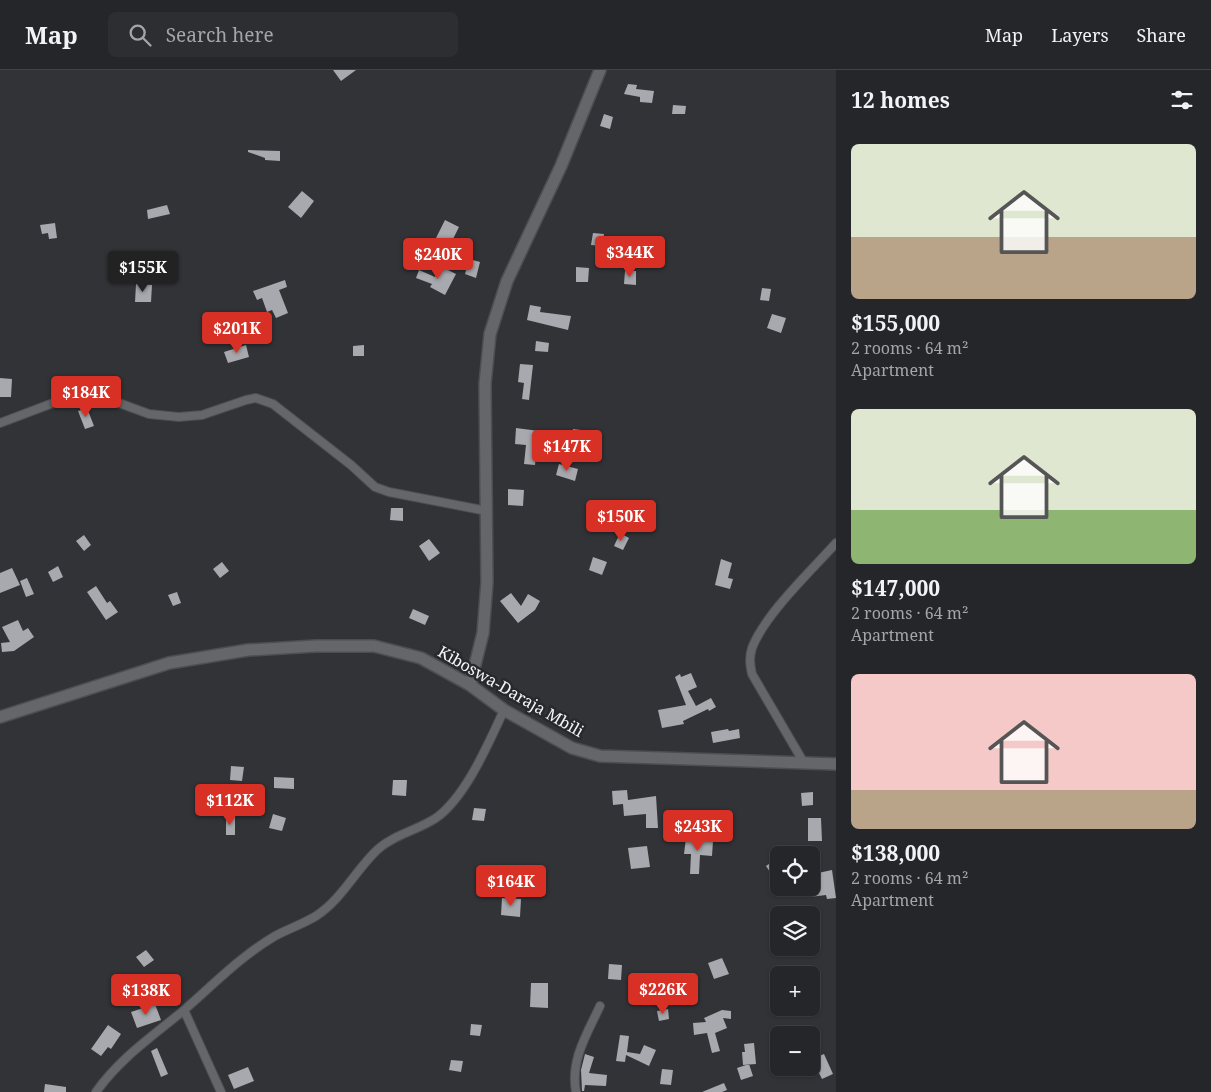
<!DOCTYPE html>
<html lang="en">
<head>
<meta charset="utf-8">
<style>
  :root { --surface:#252629; --page:#2d2e31; --text:#f1f3f6; --muted:#a3a5a8; --line:#424346; --accent:#d93025 }
  body { margin:0; font-family:"Noto Serif",serif; background:var(--page); color:var(--text); height:100vh; display:flex; flex-direction:column; font-size:19px; white-space:nowrap }
  * { box-sizing:border-box; margin:0 }
  p { font-size:16px; color:var(--muted) }
  .icon { flex:none; width:28px; height:28px; fill:none; stroke:currentColor; stroke-width:2; stroke-linecap:round; stroke-linejoin:round }
  .map { position:relative; flex:1; overflow:hidden }
  .details { display:flex; flex-direction:column; background:var(--surface); width:375px }
  .details>* { flex:none }
  .tools { position:absolute; left:770px; top:776px; display:grid; gap:10px }
  .tools a { display:grid; place-items:center; width:50px; height:50px; border-radius:8px; background:var(--surface); box-shadow:0 1px 4px #0004,0 0 0 1px var(--line); font-size:25px }
  .price { position:absolute; translate:-50% -42px; padding:0 11px; border-radius:5px; background:var(--accent); color:#fff; font-size:16px; line-height:32px; filter:drop-shadow(0 1px 2px #0008) }
  .price::after { content:''; position:absolute; left:50%; top:30px; width:15px; height:11px; margin-left:-8px; background:inherit; clip-path:polygon(0 0,100% 0,50% 100%) }
  .price.selected { background:#222; color:#fff }
  ul { padding:0; list-style:none }
  li { display:grid; align-content:center; gap:10px; height:265px; padding:0 15px }
  li span { display:grid; place-items:center; height:155px; border-radius:8px; color:#555 }
  li>.icon { margin-inline-start:auto }
  span .icon { width:90px; height:90px; fill:#fffc; stroke-width:1 }
  li b { font-size:21px }
  h2 { display:flex; justify-content:space-between; align-items:center; height:60px; padding:0 15px; font-size:21px }
  header { display:flex; align-items:center; gap:30px; box-sizing:border-box; height:70px; padding:0 25px; background:var(--surface); border-bottom:1px solid var(--line) }
  header strong { font-size:24px }
  nav { display:flex; gap:28px; margin-inline-start:auto; font-size:18px }
  .search { width:350px; height:45px; background:var(--page); display:flex; align-items:center; gap:12px; box-sizing:border-box; padding:0 18px; border-radius:8px; color:var(--muted); font-size:19px }
  main { display:flex; flex:1; min-height:0 }
  .map>svg:first-child { display:block }
  .building { fill:#a7a9ae }
  .lines { fill:none; stroke-linecap:round; stroke-linejoin:round }
  .minor-casing { stroke:#4d4e52; stroke-width:10 }
  .secondary-casing { stroke:#4d4e52; stroke-width:14 }
  .minor { stroke:#64666a; stroke-width:8 }
  .secondary { stroke:#64666a; stroke-width:11 }
  .labels { text-anchor:middle; stroke-width:5; stroke-linejoin:round; paint-order:stroke }
  .street-label { font-size:16px; fill:#f3f4f6; stroke:#27292c }
</style>
</head>
<body>
<header>
<strong>Map</strong>
<div class="search"><svg class="icon" aria-label="search" viewBox="0 0 24 24"><circle cx="10" cy="10" r="6"/><path d="M15 15l6 6"/></svg>Search here</div>
<nav><a>Map</a><a>Layers</a><a>Share</a></nav>
</header>
<main>
<div class="map">
<svg width="836" height="1022" viewBox="0 0 836 1022">
  <rect width="100%" height="100%" fill="#313337"/>
  <path class="building" d="M333,0H356L341,11Z
    M628,14L637,15L636,19L654,21L652,33L640,32V27L624,24Z
    M673,35L686,36L685,44H672Z
    M604,44L613,47L610,59L600,56Z
    M248,80L280,81V91L265,90V88L248,82Z
    M302,121L314,131L301,148L288,137Z
    M167,135L170,144L148,149L147,140Z
    M445,150L459,157L446,183L432,176Z
    M55,153L57,168L49,169L48,163L42,164L40,155Z
    M593,163L604,164L602,176L591,175Z
    M469,189L480,192L476,208L465,204Z
    M440,196L456,204L445,225L430,217L432,214L416,208L419,200L435,207Z
    M576,197L589,198L588,212H576Z
    M625,201H636V215L624,214Z
    M285,210L287,217L279,220L288,243L276,248L272,240L267,242L262,228L257,230L253,221Z
    M136,214L152,215L151,232H135Z
    M762,218L771,219L769,231L760,230Z
    M530,235L541,237L540,242L571,246L568,260L527,250Z
    M772,244L786,248L781,263L767,258Z
    M536,271L549,273L548,282L535,281Z
    M246,275L249,287L228,293L224,282Z
    M364,275V286H353V276Z
    M520,294L533,295L529,330L522,329L524,313L518,312Z
    M0,308L12,309L11,327H0Z
    M87,338L94,356L85,359L78,341Z
    M516,358L539,361L535,395L524,394L526,375L515,374Z
    M573,359L589,361L588,375L571,373Z
    M559,394L578,399L575,411L556,405Z
    M508,419L524,420L523,436L508,435Z
    M391,438H403V451L390,450Z
    M620,463L629,468L623,480L614,476Z
    M84,465L91,475L84,481L76,471Z
    M429,469L440,483L429,491L419,476Z
    M593,487L607,492L602,505L589,500Z
    M721,489L732,493L728,508L733,509L730,519L715,515Z
    M222,492L229,501L220,508L213,499Z
    M58,496L63,507L53,512L48,502Z
    M12,498L20,515L0,523V503Z
    M27,508L34,524L26,527L20,511Z
    M96,516L107,533L110,531L118,542L106,550L87,522Z
    M177,522L181,533L173,536L168,525Z
    M511,523L521,536L528,524L540,531L535,540L518,553L500,531Z
    M413,539L429,546L425,555L409,548Z
    M18,550L23,561L28,558L34,567L14,581L2,582L1,573L10,572L2,557Z
    M691,603L697,617L688,621L696,636L711,628L716,637L709,641L708,639L683,651L684,654L662,658L658,640L686,635L675,607L680,604L681,607Z
    M728,659L729,661L739,659L740,668L713,673L711,662Z
    M231,696L244,697L242,711L230,710Z
    M274,707L294,708V719L274,718Z
    M393,710H407L406,726L392,725Z
    M627,720L628,730L656,726L658,758H646V744L624,746L623,734L613,735L612,721Z
    M813,722V735L802,736L801,723Z
    M207,727L230,729L228,745L205,742Z
    M474,738L486,739L484,751L472,750Z
    M273,744L286,748L282,761L269,758Z
    M226,747H235V765H226Z
    M808,748H821L822,771H808Z
    M686,768L713,771L712,786L700,785L699,804H690L691,784H684Z
    M647,776L650,797L631,799L628,778Z
    M779,787V801L772,805L766,796Z
    M811,788H816L818,803L832,800L836,828L827,829L826,825L810,827L809,818H811Z
    M502,828L521,829L520,847L501,845Z
    M146,880L154,890L144,897L136,887Z
    M722,888L729,904L714,909L708,893Z
    M609,894L622,895L621,910L608,909Z
    M531,913H548V938L530,937Z
    M155,934L161,950L137,958L131,942Z
    M668,939L669,949L659,951L657,941Z
    M722,940L731,941V949L723,948L727,958L715,963L720,981L712,983L707,963L694,965L693,953L706,952L704,948Z
    M471,954L482,955L480,966L470,965Z
    M108,955L121,964L111,979L108,977L101,986L91,979Z
    M620,965L629,966L627,982L640,984L644,975L656,980L649,996L626,985L625,992L616,991Z
    M754,973L756,994L743,995L742,982H745L744,974Z
    M157,978L168,1004L161,1007L151,981Z
    M585,984L594,987L589,1003L607,1005L606,1016L585,1015L584,1021H582L581,1000Z
    M824,984L833,1004L822,1009L812,989Z
    M451,990L463,991L461,1002L449,1000Z
    M749,994L753,1006L741,1010L737,998Z
    M248,997L254,1011L234,1019L228,1005Z
    M662,999L673,1000L671,1015L660,1014Z
    M724,1013L727,1020L722,1022H702Z
    M45,1014L66,1017V1022H44Z"/>
  <g class="lines">
    <defs>
      <path id="minor" d="M0,353L61,330L77,327L119,333L149,344L179,347L202,345L246,330L256,328L273,334L351,395L375,417L389,422L487,441
        M804,693L752,604C750,595 749,588 752,578C765,544 811,501 836,473
        M184,940L221,1022
        M96,1022C120,988 153,966 184,940C214,914 241,886 275,866C288,859 303,854 316,846C342,829 355,801 377,780C393,765 418,760 436,748C466,727 489,672 504,640
        M576,1022C570,990 587,964 600,936"/>
      <path id="secondary" d="M470,615L483,563L487,512L485,314L490,264L507,211L561,96L600,0
        M0,647L169,593L248,580L316,576H374L421,588L470,615L504,640L572,678L600,686L836,694"/>
    </defs>
    <use href="#minor" class="minor-casing"/>
    <use href="#secondary" class="secondary-casing"/>
    <use href="#minor" class="minor"/>
    <use href="#secondary" class="secondary"/>
  </g>
  <g class="labels">
    <g class="street-label">
      <text transform="translate(511 621) rotate(30)" y="6">Kiboswa-Daraja Mbili</text>
    </g>
  </g>
</svg>
<div class="tools">
<a><svg class="icon" aria-label="locate" viewBox="0 0 24 24"><circle cx="12" cy="12" r="6"/><path d="M12 2v4M12 18v4M2 12h4M18 12h4"/></svg></a>
<a><svg class="icon" aria-label="layers" viewBox="0 0 24 24"><path d="M12 4l9 5-9 5-9-5zM3 14l9 5 9-5"/></svg></a>
<a>+</a>
<a>−</a>
</div>
<b class="price" style="left:630px;top:208px">$344K</b>
<b class="price" style="left:438px;top:210px">$240K</b>
<b class="price selected" style="left:143px;top:223px">$155K</b>
<b class="price" style="left:237px;top:284px">$201K</b>
<b class="price" style="left:86px;top:348px">$184K</b>
<b class="price" style="left:567px;top:402px">$147K</b>
<b class="price" style="left:621px;top:472px">$150K</b>
<b class="price" style="left:230px;top:756px">$112K</b>
<b class="price" style="left:698px;top:782px">$243K</b>
<b class="price" style="left:511px;top:837px">$164K</b>
<b class="price" style="left:663px;top:945px">$226K</b>
<b class="price" style="left:146px;top:946px">$138K</b>
</div>
<section class="details">
<h2>12 homes<svg class="icon" aria-label="filters" viewBox="0 0 24 24"><path d="M4 7h16M4 17h16"/><circle cx="9" cy="7" r="2"/><circle cx="15" cy="17" r="2"/></svg></h2>
<ul>
<li><span style="background:linear-gradient(#dfe7d0 60%,#b9a48a 0)"><svg class="icon" aria-label="home" viewBox="0 0 24 24"><path d="M3 11l9-7 9 7M6 9v11h12V9"/></svg></span><div><b>$155,000</b><p>2 rooms · 64 m²</p><p>Apartment</p></div></li>
<li><span style="background:linear-gradient(#dfe7d0 65%,#8fb573 0)"><svg class="icon" aria-label="home" viewBox="0 0 24 24"><path d="M3 11l9-7 9 7M6 9v11h12V9"/></svg></span><div><b>$147,000</b><p>2 rooms · 64 m²</p><p>Apartment</p></div></li>
<li><span style="background:linear-gradient(#f6c9c9 75%,#b9a48a 0)"><svg class="icon" aria-label="home" viewBox="0 0 24 24"><path d="M3 11l9-7 9 7M6 9v11h12V9"/></svg></span><div><b>$138,000</b><p>2 rooms · 64 m²</p><p>Apartment</p></div></li>
</ul>
</section>
</main>
</body>
</html>
